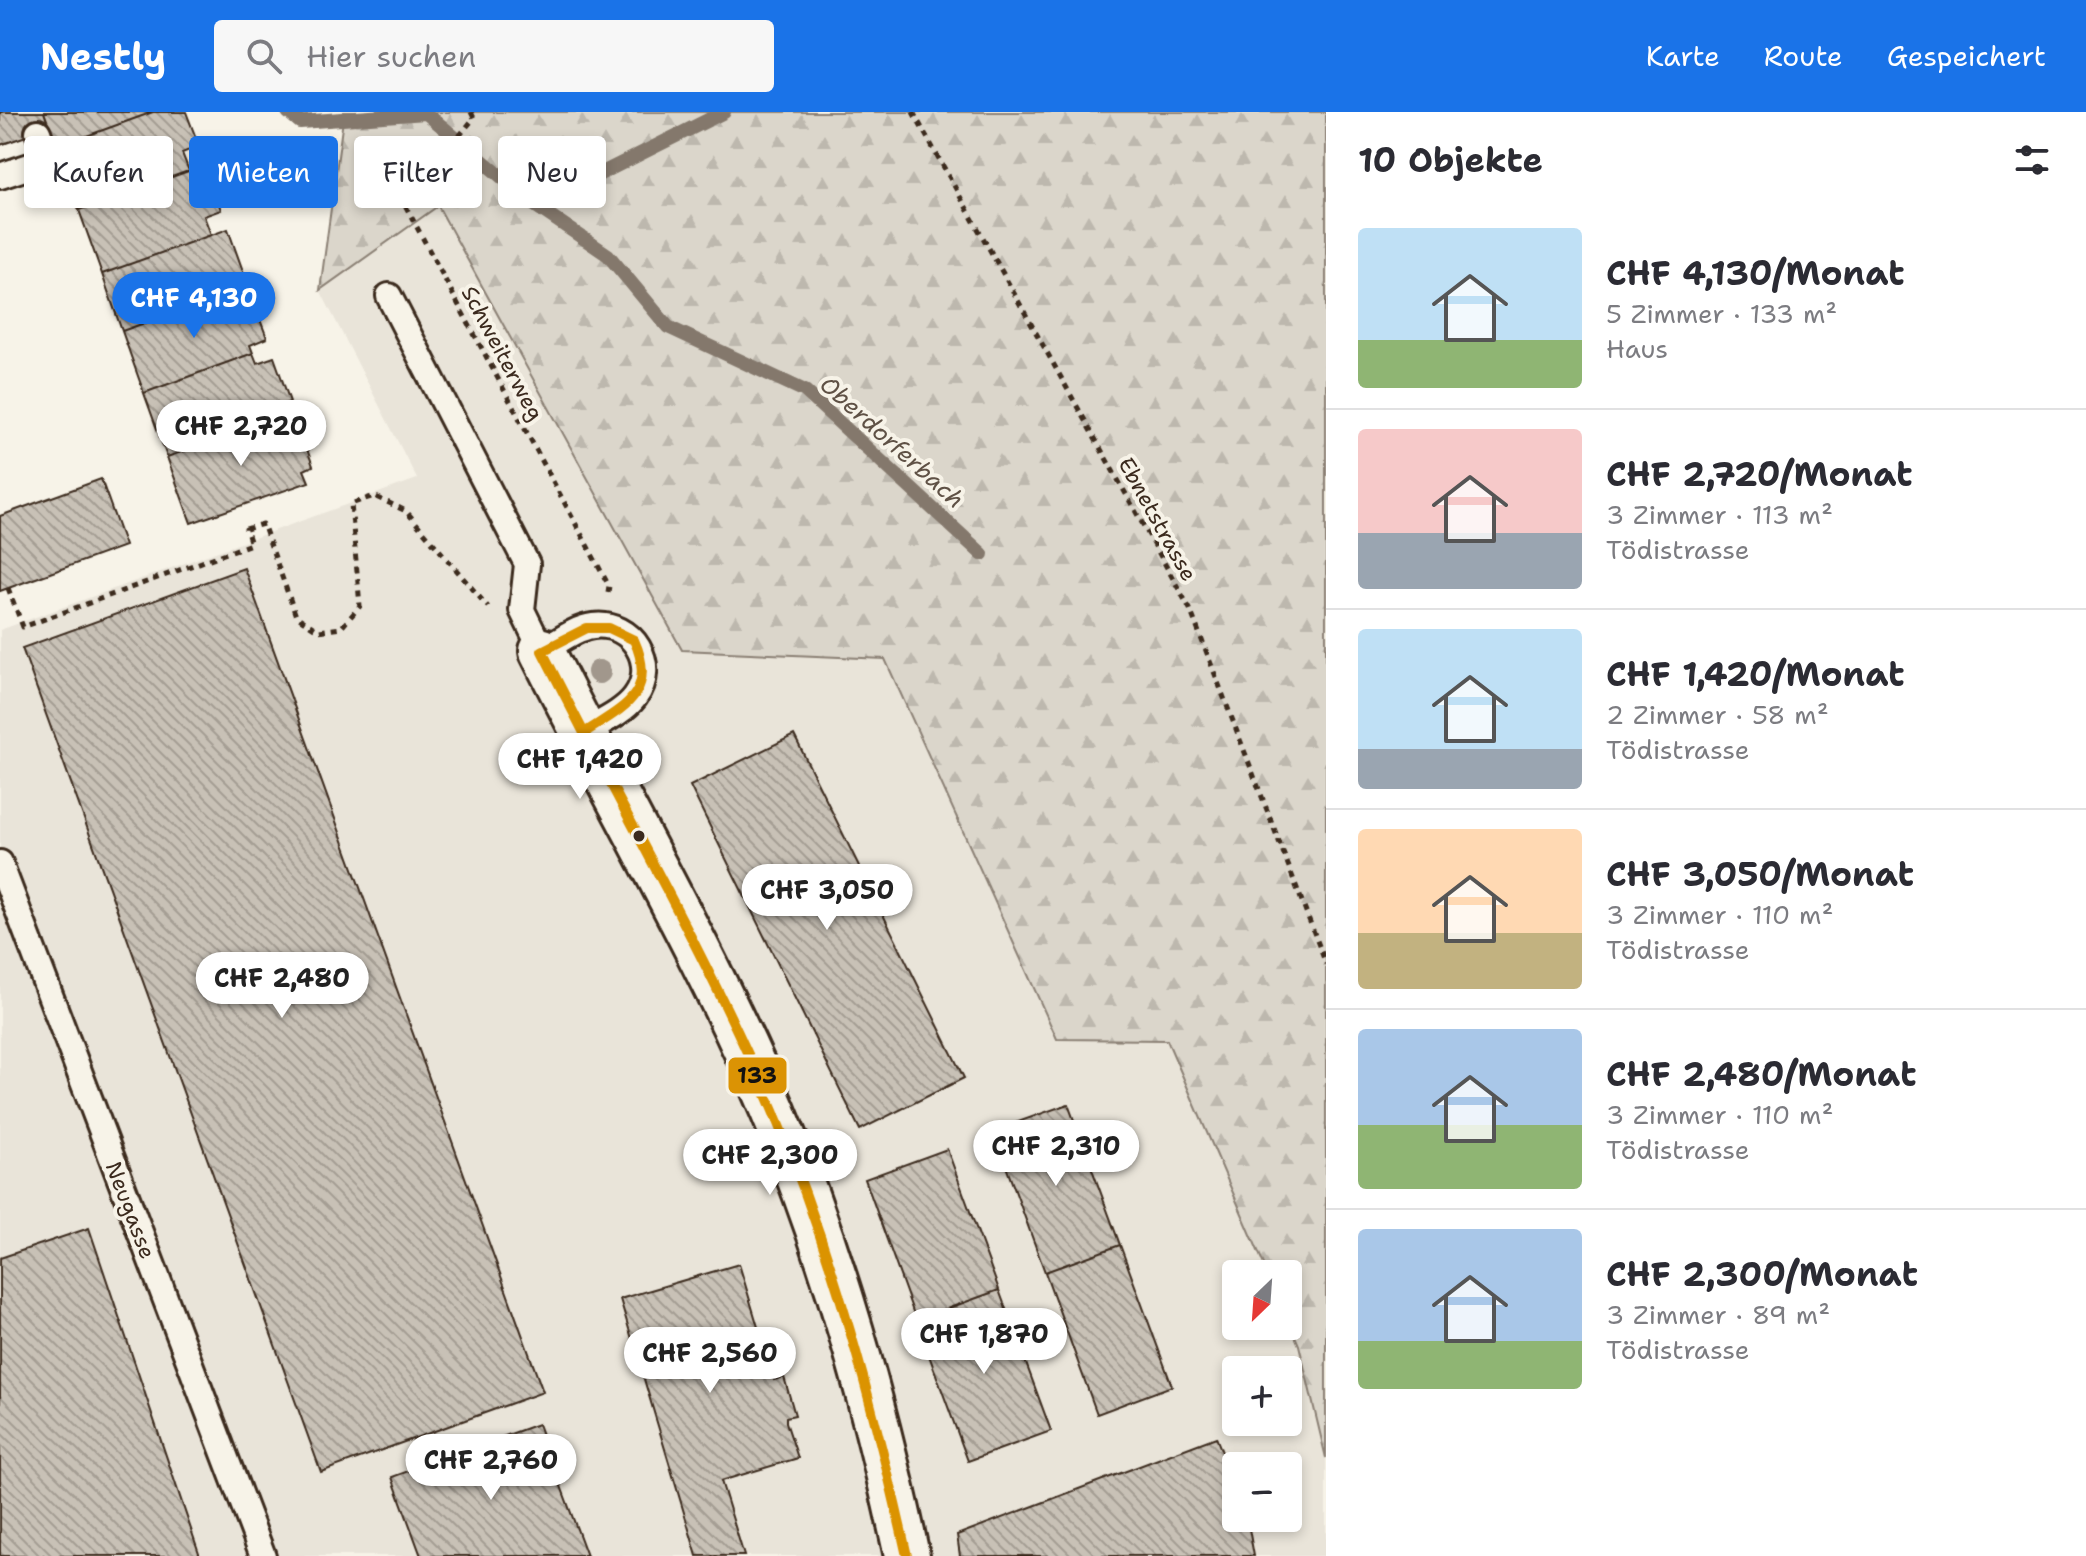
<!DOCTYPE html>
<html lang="de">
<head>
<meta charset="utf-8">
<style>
  :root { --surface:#fff; --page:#f7f7f7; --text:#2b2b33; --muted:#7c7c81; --line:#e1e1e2; --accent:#1a73e8 }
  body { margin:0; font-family:"Shantell Sans",sans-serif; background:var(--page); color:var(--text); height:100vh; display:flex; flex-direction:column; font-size:30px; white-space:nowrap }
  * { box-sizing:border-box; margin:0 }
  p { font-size:26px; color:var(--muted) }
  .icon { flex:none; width:44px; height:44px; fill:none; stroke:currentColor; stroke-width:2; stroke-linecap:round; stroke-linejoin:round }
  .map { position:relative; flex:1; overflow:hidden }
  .panel { display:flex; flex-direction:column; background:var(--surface); width:760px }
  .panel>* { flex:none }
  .hud { position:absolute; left:24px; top:24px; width:760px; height:72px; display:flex; gap:16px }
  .needle { width:52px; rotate:205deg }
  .buttons { position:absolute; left:1222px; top:1148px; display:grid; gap:16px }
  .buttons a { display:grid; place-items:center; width:80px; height:80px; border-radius:8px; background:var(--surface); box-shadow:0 4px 12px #0003; font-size:40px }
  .price { position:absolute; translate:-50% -68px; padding:0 18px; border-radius:28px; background:#fff; color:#222; font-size:26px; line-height:52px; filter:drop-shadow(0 2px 4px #0008) }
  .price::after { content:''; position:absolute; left:50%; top:48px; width:24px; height:18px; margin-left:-12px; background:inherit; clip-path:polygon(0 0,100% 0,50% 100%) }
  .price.active { background:var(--accent); color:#fff }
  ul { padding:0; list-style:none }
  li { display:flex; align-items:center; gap:24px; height:200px; padding:0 32px }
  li+li { border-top:2px solid var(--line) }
  li span { display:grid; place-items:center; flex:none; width:224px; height:160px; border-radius:8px; color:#555 }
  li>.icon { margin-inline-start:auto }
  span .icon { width:96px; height:96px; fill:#fffc; stroke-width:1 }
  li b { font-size:34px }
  h2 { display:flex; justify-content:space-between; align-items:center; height:96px; padding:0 32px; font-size:34px }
  .tag { padding:0 28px; border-radius:8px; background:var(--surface); box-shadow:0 4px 12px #0003; font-size:28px; line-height:72px }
  .tag.active { background:var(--accent); color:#fff }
  header { display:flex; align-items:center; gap:48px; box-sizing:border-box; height:112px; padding:0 40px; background:var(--accent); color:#fff }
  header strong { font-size:38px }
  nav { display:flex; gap:44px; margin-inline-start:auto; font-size:28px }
  .search { width:560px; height:72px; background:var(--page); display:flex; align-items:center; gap:20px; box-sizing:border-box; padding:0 28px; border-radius:8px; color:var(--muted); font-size:30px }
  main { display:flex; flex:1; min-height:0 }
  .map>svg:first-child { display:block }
  .built { fill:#e9e4d9; fill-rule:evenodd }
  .forest { fill:url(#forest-firs); stroke:#8b8074; stroke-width:2 }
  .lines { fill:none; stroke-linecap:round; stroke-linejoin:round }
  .stream { stroke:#84786c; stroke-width:14 }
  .building { fill:url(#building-back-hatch); stroke:#3b2a1e; stroke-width:2 }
  .lane-casing { stroke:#3b2a1e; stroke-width:30 }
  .street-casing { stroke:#3b2a1e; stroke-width:50 }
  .path { stroke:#3b2a1e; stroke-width:5; stroke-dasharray:6 6; stroke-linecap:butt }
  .lane { stroke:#f7f3e8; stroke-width:24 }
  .street { stroke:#f7f3e8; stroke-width:44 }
  .bus-1-casing { stroke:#f7f3e8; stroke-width:16 }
  .bus-1 { stroke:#db9304; stroke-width:10 }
  .tree { fill:#a1978c }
  .bus-dot { fill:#3b2a1e; stroke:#f7f3e8; stroke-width:3 }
  .labels { text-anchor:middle; stroke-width:8; stroke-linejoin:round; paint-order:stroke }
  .street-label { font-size:22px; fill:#3b2a1e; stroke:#f7f3e8 }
  .water-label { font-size:24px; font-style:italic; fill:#5f5145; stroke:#f7f3e8 }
  .line-badge { stroke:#f7f3e8; stroke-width:3 }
  .pale-badge-label { font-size:22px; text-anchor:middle; font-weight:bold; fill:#111 }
</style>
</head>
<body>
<header>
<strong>Nestly</strong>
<div class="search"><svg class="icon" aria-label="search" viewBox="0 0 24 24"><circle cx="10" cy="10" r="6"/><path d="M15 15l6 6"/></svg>Hier suchen</div>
<nav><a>Karte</a><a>Route</a><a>Gespeichert</a></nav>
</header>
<main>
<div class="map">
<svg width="1326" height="1444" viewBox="0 0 1326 1444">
  <defs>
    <pattern id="forest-firs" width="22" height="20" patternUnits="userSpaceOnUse" patternTransform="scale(2)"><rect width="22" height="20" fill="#dbd6cb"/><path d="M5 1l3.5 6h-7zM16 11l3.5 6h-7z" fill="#bdb8ae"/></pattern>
    <pattern id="building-back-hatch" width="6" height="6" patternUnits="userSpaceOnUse" patternTransform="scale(2)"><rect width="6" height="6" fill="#c8c1b6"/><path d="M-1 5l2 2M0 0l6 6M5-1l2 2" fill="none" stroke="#a49d93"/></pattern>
  </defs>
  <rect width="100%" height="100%" fill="#f7f3e8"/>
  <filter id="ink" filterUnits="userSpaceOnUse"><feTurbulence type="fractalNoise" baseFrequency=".0125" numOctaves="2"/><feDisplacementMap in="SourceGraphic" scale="16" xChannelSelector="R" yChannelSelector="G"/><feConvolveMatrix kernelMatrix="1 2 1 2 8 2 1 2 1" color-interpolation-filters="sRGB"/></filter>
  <g filter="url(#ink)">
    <path class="built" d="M438,94L682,538L884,547L1056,927L1167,928L1268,1162H1236V1214H1288V1208L1299,1233L1326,1346V1444H0V518L417,367L320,178ZM1236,1258H1288V1310H1236ZM1236,1354H1288V1406H1236Z"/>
    <path class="forest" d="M344,0H1326V1346L1299,1233L1288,1208V1162H1268L1167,928L1057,927L885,547L682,538L438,94L320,178Z"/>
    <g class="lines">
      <path class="stream" d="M288,0L300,10L426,1L536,94L608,143L668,215L805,279L982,442
        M536,94L724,0"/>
    </g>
    <path class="building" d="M0,0H44L50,16L0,33Z
      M44,0H153L56,35Z
      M153,0H186L199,34L182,41L189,59L79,98L56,35Z
      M205,53L221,98L204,104L211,123L102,162L79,98Z
      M228,117L244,162L228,168L232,180L122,219L102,162Z
      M232,180L234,187L250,181L267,226L250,233L253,241L144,281L122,219Z
      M253,241L257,251L274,245L290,290L273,296L277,306L167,345L144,281Z
      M277,306L280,315L297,309L313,354L304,358L309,370L191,411L167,345Z
      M101,367L125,434L0,479V404Z
      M244,456L543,1280L321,1360L22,536Z
      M794,623L964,966L860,1018L690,674Z
      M1068,992L1120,1133L1045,1160L993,1019Z
      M947,1037L999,1178L916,1208L865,1067Z
      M89,1116L200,1444H0V1146Z
      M1120,1133L1172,1274L1097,1302L1045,1160Z
      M739,1152L774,1268L784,1265L795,1303L786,1305V1310L798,1346L721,1369L744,1444H697L620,1187Z
      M999,1178L1051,1319L968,1349L916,1208Z
      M538,1312L587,1444H421L392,1365Z
      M1216,1325L1236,1376V1406H1247L1254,1444H960L957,1423Z"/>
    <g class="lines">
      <defs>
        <path id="lane" d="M0,64L48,48L38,20
          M389,184L527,452L522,498L542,539C557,531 575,516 593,514C633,509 659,553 635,585C623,601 599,611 583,621
          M0,751L263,1444"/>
        <path id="street" d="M542,539C618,692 706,841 773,999C834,1145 874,1290 907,1444"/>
      </defs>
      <use href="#lane" class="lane-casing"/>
      <use href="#street" class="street-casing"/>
      <path class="path" d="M471,0L474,6L404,91L609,474L608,480
        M913,0L1190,497L1326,852
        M8,476L23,515L251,432L246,417L263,412L296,504L319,519L341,516L360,494L351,392L374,384L406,399L488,495"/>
      <use href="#lane" class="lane"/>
      <use href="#street" class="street"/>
      <defs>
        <path id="bus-1" d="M587,516H609L634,528C658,581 624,595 584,621L542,539Z
          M584,621C649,745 718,869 773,999C833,1142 873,1292 907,1444"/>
      </defs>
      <use href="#bus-1" class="bus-1-casing"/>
      <use href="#bus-1" class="bus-1"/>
    </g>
    <circle class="tree" cx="599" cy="560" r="12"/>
  </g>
  <circle class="bus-dot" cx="639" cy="724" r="7"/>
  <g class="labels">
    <g class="street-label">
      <text transform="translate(503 241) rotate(62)" y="8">Schweiterweg</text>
      <text transform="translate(1158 407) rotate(61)" y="8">Ebnetstrasse</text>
      <text transform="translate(131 1098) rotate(69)" y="8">Neugasse</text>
    </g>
    <g class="water-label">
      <text transform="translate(892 330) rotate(42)" y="8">Oberdorferbach</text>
    </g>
  </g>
  <rect class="line-badge" x="727" y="944" width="61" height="39" rx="8" fill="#db9304"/>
  <g class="pale-badge-label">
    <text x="757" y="971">133</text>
  </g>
</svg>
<div class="buttons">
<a><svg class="needle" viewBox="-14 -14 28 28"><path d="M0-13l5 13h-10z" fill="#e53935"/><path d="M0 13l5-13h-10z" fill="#7c7c81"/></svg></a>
<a>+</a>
<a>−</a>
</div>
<b class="price active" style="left:194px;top:228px">CHF 4,130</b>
<b class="price" style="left:241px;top:356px">CHF 2,720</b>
<b class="price" style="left:580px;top:689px">CHF 1,420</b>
<b class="price" style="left:827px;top:820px">CHF 3,050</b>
<b class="price" style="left:282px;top:908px">CHF 2,480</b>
<b class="price" style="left:1056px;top:1076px">CHF 2,310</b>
<b class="price" style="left:770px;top:1085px">CHF 2,300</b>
<b class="price" style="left:984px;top:1264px">CHF 1,870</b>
<b class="price" style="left:710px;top:1283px">CHF 2,560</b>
<b class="price" style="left:491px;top:1390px">CHF 2,760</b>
<div class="hud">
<a class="tag">Kaufen</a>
<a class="tag active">Mieten</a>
<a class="tag">Filter</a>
<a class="tag">Neu</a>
</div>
</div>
<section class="panel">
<h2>10 Objekte<svg class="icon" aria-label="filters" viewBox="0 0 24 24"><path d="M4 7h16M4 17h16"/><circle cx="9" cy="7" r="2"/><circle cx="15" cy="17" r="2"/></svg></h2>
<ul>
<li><span style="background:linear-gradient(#bfe0f5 70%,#8fb573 0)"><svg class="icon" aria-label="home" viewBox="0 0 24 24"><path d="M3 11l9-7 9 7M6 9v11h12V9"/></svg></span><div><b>CHF 4,130/Monat</b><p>5 Zimmer · 133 m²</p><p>Haus</p></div></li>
<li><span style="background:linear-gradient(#f6c9c9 65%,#9aa5b1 0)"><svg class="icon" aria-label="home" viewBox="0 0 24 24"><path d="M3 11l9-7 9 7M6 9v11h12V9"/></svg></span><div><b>CHF 2,720/Monat</b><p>3 Zimmer · 113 m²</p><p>Tödistrasse</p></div></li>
<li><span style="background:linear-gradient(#bfe0f5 75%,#9aa5b1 0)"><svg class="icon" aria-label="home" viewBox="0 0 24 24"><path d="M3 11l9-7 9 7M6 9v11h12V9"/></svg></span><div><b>CHF 1,420/Monat</b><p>2 Zimmer · 58 m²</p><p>Tödistrasse</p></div></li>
<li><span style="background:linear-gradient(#ffd9b3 65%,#c2b280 0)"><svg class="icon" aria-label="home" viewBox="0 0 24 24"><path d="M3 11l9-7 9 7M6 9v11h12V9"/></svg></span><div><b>CHF 3,050/Monat</b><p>3 Zimmer · 110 m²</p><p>Tödistrasse</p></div></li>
<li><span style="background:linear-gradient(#a9c7e8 60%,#8fb573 0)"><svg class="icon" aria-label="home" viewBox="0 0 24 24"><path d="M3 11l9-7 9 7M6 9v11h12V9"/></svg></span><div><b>CHF 2,480/Monat</b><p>3 Zimmer · 110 m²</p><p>Tödistrasse</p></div></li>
<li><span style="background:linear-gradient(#a9c7e8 70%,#8fb573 0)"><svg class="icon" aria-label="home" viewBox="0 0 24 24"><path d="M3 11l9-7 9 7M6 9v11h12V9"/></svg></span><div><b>CHF 2,300/Monat</b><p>3 Zimmer · 89 m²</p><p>Tödistrasse</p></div></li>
</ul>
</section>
</main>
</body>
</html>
